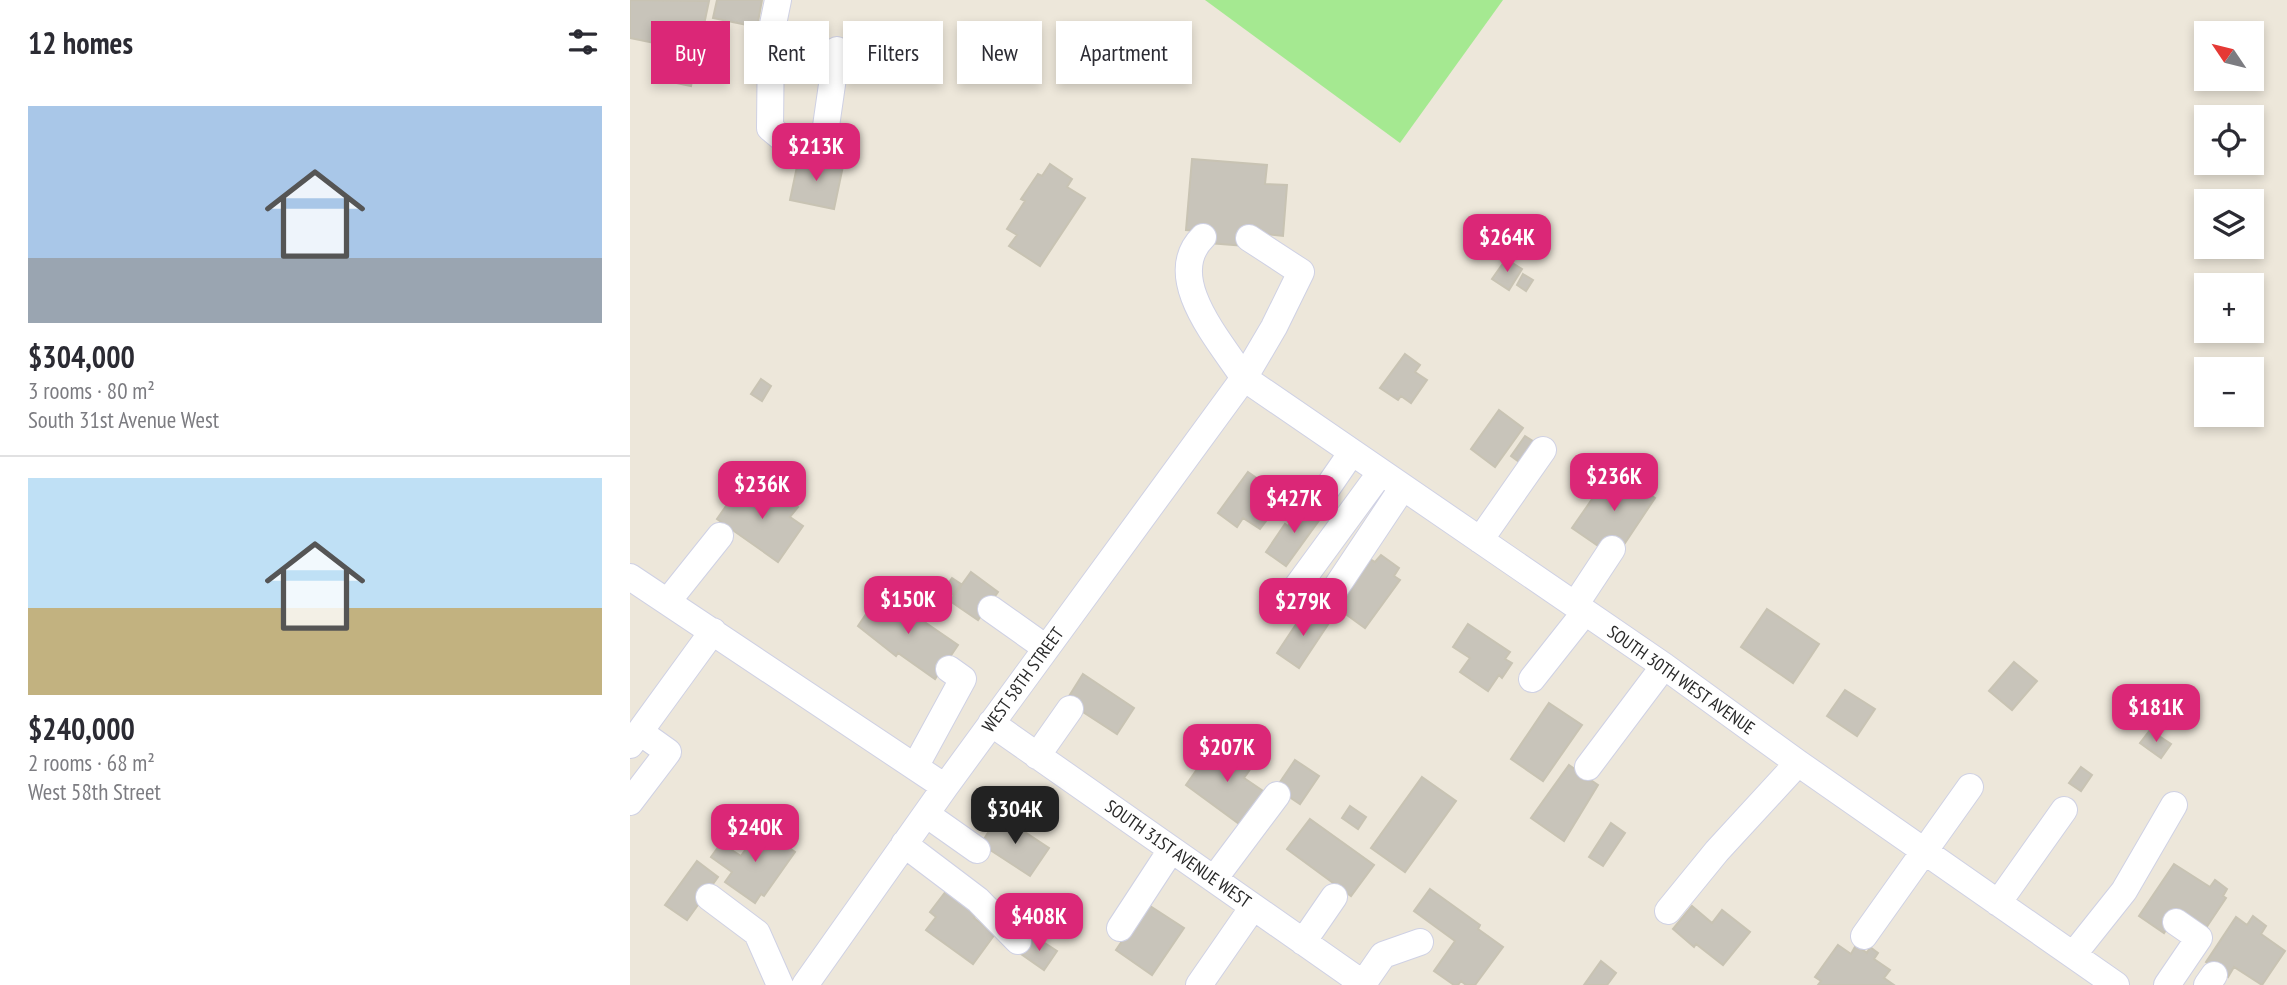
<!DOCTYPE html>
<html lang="en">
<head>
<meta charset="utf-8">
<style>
  :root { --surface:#fff; --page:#f7f7f7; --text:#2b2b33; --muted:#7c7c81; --line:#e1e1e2; --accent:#db2777 }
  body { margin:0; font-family:"PT Sans Narrow",sans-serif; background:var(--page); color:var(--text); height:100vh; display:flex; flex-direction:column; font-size:26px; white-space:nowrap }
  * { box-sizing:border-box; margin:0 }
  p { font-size:23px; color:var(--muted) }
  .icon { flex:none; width:38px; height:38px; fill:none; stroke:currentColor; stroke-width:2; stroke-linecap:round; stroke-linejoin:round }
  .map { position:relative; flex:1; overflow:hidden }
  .sheet { display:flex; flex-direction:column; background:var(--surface); width:630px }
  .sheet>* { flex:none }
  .banner { position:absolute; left:21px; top:21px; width:665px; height:63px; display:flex; gap:14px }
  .needle { width:46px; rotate:305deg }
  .buttons { position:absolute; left:1564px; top:21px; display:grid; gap:14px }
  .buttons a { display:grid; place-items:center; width:70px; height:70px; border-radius:0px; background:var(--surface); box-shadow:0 4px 10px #0003; font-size:35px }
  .price { position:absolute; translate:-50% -60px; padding:0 16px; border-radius:14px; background:var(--accent); color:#fff; font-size:23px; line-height:46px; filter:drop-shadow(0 2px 4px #0008) }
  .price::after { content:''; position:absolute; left:50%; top:42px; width:21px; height:16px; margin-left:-10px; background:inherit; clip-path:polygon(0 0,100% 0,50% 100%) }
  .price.selected { background:#222; color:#fff }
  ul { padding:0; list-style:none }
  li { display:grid; align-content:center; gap:14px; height:371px; padding:0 28px }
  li+li { border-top:2px solid var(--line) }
  li span { display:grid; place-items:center; height:217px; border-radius:0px; color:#555 }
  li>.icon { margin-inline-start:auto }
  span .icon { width:126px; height:126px; fill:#fffc; stroke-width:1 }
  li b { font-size:30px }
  h2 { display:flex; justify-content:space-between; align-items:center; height:84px; padding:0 28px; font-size:30px }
  .tag { padding:0 24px; border-radius:0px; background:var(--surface); box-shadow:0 4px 10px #0003; font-size:24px; line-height:63px }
  .tag.selected { background:var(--accent); color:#fff }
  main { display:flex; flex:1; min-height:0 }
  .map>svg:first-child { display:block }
  .green { fill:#a5e991 }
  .building { fill:#c8c4ba; stroke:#c8c3b3; stroke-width:2 }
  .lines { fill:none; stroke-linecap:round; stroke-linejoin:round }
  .minor-casing { stroke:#cfd1e4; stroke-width:28 }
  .minor { stroke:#fff; stroke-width:26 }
  .labels { text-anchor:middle; stroke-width:7; stroke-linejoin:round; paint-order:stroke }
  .street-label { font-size:18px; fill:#292929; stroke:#fff }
</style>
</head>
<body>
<main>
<section class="sheet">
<h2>12 homes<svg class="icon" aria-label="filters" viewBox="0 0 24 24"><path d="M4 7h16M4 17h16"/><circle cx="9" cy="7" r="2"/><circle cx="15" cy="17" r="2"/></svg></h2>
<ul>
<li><span style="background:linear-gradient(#a9c7e8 70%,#9aa5b1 0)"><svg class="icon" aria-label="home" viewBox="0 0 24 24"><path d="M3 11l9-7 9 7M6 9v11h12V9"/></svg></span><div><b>$304,000</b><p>3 rooms · 80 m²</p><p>South 31st Avenue West</p></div></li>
<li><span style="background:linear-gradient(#bfe0f5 60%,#c2b280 0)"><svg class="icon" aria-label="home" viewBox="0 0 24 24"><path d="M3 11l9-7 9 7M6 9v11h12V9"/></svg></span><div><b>$240,000</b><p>2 rooms · 68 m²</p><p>West 58th Street</p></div></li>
</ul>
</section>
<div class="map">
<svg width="1657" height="985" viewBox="0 0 1657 985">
  <rect width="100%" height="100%" fill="#ede7da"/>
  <path class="green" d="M575,0H873L770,143Z"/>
  <path class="building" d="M0,0L79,1L61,86L32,80L39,46L0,38Z
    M87,0H132L127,27L83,18Z
    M169,157L213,166L204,209L160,200Z
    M562,159L637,165L635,184L657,185L653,236L616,232L615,246L579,243L580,232L556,230Z
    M420,164L442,179L437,187L455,198L410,266L379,246L387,235L377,229L395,201L391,199L408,174L412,176Z
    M876,259L892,269L879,290L862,279Z
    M893,274L903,280L896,291L887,285Z
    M775,354L790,365L785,372L797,380L781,403L771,396L768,400L750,388Z
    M131,379L141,386L132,401L121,394Z
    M869,410L893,428L865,467L841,449Z
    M895,436L906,443L892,464L881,456Z
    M983,469L1025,498L991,549L974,550L942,528Z
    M618,472L654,497L630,529L613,518L607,527L588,513Z
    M112,483L143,504L149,494L168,507L160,517L173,526L148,562L87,519Z
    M675,503L693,515L656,566L636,552L655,524L658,526Z
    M751,555L769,568L764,576L770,580L735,628L706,607L740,559L745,562Z
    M341,572L368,592L348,620L320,601Z
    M322,578L331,584L323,595L314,589Z
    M251,592L328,645L305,679L268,653L266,656L228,626Z
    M677,608L699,623L669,668L647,653Z
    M1137,609L1189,644L1163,683L1111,647Z
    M838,624L880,652L875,659L882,663L872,678L869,675L858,691L830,672L840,658L823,647Z
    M1384,662L1407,681L1382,710L1359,691Z
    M453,674L504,708L487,734L436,701Z
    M1215,690L1245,709L1227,736L1197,716Z
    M919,703L952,725L913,781L881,759Z
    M1520,730L1541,744L1531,758L1510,743Z
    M584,745L602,758L608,749L626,761L614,778L636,793L612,826L556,785Z
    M665,760L689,776L670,804L646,788Z
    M939,765L968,785L934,841L901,818Z
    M1451,767L1462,775L1451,791L1439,783Z
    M792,777L826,801L775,872L741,848Z
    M720,806L736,817L728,829L712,818Z
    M369,815L419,848L400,876L351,844Z
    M103,816L119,828L105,846L89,834Z
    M680,819L744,865L721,896L657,849Z
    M981,823L995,833L973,866L959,857Z
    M131,827L165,852L134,896L131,894L125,903L95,882L102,872L81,857L91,843L111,856Z
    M67,861L88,877L57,920L35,905Z
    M1544,864L1580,887L1585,880L1597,889L1593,896L1596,898L1576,928L1548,912L1534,933L1509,916Z
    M800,889L850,925L848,929L873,947L845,985H836L831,981L828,985H824L804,971L825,941L784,911Z
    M317,890L348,913L344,918L365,934L343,964L296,930L306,917L300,912Z
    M517,904L554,928L522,975L486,950Z
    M1062,906L1082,923L1092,910L1120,932L1093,965L1066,944L1064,947L1043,929Z
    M1623,916L1636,926L1631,934L1655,951L1632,985L1604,967L1598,977L1576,962L1606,917L1617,925Z
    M404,936L427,951L414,970L391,954Z
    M1208,945L1221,954L1226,945L1237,953L1240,947L1248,953L1244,959L1260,970L1254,978L1264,985H1188L1191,981L1185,977Z
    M971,961L986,973L977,985H954Z"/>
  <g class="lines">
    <defs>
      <path id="minor" d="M148,0L141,34L140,128L152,138L193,147L207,50
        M573,237C532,277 590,341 614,378L644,327L671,272L619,238
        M689,500L722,452
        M850,540L913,450
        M0,577L315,787
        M38,601L90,536
        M655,603L751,472
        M945,605L982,549
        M693,607L773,487
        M361,609L416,648
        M902,679L955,612
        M361,723L735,985
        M0,745L83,631
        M407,756L440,709
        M285,767L333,679L319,669
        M958,767L1034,666
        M0,802L38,752L10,732
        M296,814L347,850
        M274,844L348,900L388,941
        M584,879L647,795
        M79,897L127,933L150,985
        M1368,903L1434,810
        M1038,911L1087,851L1168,763
        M490,928L541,850
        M1234,936L1340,787
        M673,942L704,897
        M1443,955L1494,891L1544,805
        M733,984L753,955L790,942
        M175,985L315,787L614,378L1034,666L1168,763L1486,985
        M569,985L623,907
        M1537,985L1569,938L1546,922
        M1577,985L1584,975"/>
    </defs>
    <use href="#minor" class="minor-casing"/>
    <use href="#minor" class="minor"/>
  </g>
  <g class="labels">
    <g class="street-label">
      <text transform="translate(393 680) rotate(-54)" y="6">WEST 58TH STREET</text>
      <text transform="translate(1051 680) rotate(35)" y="6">SOUTH 30TH WEST AVENUE</text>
      <text transform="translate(548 854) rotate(35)" y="6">SOUTH 31ST AVENUE WEST</text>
    </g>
  </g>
</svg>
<div class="buttons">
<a><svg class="needle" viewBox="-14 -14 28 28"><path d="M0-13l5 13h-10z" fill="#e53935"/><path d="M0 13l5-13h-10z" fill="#7c7c81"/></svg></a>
<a><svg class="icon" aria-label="locate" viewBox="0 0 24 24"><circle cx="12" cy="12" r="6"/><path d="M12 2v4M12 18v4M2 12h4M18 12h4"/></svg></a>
<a><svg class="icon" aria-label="layers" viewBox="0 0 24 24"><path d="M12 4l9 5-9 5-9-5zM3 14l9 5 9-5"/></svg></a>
<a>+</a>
<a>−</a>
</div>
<b class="price" style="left:186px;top:183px">$213K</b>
<b class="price" style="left:877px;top:274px">$264K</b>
<b class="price" style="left:984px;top:513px">$236K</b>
<b class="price" style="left:132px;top:521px">$236K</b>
<b class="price" style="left:664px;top:535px">$427K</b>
<b class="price" style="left:278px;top:636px">$150K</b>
<b class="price" style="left:673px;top:638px">$279K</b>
<b class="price" style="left:1526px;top:744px">$181K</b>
<b class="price" style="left:597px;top:784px">$207K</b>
<b class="price selected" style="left:385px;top:846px">$304K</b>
<b class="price" style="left:125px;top:864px">$240K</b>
<b class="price" style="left:409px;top:953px">$408K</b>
<div class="banner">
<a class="tag selected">Buy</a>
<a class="tag">Rent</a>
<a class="tag">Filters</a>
<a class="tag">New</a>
<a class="tag">Apartment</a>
</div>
</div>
</main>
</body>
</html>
